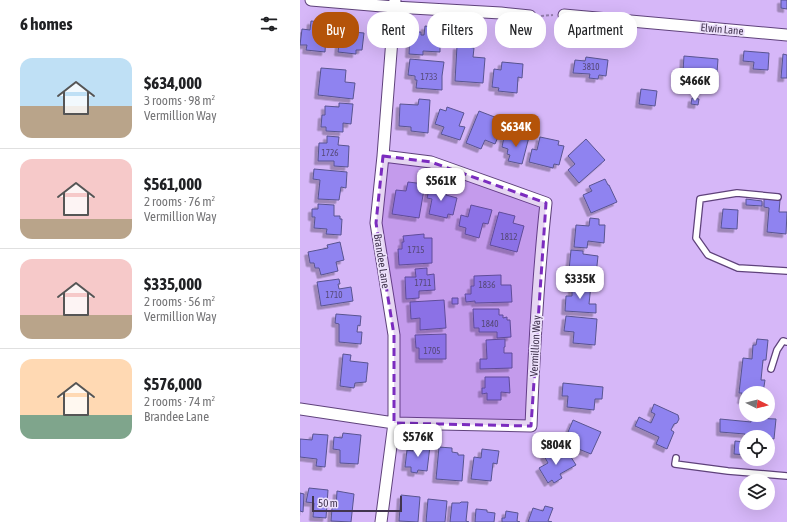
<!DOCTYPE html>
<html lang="en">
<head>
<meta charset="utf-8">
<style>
  :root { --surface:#fff; --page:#f6f6f6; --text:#202124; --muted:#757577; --line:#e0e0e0; --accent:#b45309 }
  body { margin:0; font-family:"Asap Condensed",sans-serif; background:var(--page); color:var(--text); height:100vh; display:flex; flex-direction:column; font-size:15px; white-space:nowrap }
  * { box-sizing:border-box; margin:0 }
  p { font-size:13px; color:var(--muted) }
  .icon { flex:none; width:22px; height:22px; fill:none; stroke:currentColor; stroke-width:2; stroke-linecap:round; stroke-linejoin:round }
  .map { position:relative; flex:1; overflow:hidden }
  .drawer { display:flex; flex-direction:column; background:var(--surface); width:300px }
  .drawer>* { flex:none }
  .hud { position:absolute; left:12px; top:12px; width:380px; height:36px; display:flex; gap:8px }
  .needle { width:26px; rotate:96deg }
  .buttons { position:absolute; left:439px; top:386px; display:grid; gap:8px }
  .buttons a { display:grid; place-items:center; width:36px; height:36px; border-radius:50%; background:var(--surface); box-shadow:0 4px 16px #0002; font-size:20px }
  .scale { position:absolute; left:12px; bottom:10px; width:90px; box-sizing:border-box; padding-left:4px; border:2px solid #42354f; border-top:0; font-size:11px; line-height:14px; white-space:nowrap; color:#42354f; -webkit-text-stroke:3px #ede1fc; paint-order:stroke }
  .price { position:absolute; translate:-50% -34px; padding:0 9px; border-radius:8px; background:#fff; color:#222; font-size:13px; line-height:26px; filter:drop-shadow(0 1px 2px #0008) }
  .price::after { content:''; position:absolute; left:50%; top:24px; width:12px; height:9px; margin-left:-6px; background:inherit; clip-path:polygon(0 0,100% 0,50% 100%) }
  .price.current { background:var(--accent); color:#fff }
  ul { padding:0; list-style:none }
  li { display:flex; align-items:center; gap:12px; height:100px; padding:0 20px }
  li+li { border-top:1px solid var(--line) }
  li span { display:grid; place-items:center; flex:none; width:112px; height:80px; border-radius:12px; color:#555 }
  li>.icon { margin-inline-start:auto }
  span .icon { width:48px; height:48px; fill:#fffc; stroke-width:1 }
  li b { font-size:17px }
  h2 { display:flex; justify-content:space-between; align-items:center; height:48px; padding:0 20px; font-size:17px }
  .pill { padding:0 14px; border-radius:16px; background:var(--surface); box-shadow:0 4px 16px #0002; font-size:14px; line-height:36px }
  .pill.current { background:var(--accent); color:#fff }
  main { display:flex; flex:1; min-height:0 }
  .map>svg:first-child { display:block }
  .building { fill:#8f83f0; stroke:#595490; filter:url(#shadow) }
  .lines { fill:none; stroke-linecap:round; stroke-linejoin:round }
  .lane-casing { stroke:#5f427b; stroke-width:8 }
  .street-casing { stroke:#5f427b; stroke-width:13 }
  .path { stroke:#947dad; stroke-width:2; stroke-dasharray:3 2; stroke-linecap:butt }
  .lane { stroke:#fff; stroke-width:5.5 }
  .street { stroke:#fff; stroke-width:11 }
  .marked { fill:#7b2cbf; fill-opacity:0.2; stroke:#7b2cbf; stroke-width:3; stroke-dasharray:8 5; stroke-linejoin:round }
  .labels { text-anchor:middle; stroke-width:3.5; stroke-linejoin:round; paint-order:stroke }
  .number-label { font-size:9px; fill:#554877 }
  .street-label { font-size:11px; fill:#42354f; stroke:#ede1fc }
</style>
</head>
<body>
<main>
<section class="drawer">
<h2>6 homes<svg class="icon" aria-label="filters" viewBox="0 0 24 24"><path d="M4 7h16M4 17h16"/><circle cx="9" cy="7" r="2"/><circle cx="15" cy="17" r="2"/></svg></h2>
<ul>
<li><span style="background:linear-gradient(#bfe0f5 60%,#b9a48a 0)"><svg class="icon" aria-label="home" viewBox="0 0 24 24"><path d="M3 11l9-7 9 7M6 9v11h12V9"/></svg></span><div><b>$634,000</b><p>3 rooms · 98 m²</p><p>Vermillion Way</p></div></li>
<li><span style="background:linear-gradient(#f6c9c9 75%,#b9a48a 0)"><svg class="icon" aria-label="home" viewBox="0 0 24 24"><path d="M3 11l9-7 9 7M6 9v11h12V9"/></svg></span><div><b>$561,000</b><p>2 rooms · 76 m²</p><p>Vermillion Way</p></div></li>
<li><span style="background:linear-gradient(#f6c9c9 70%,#b9a48a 0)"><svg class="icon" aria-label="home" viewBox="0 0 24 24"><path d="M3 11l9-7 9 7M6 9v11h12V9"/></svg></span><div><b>$335,000</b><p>2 rooms · 56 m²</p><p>Vermillion Way</p></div></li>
<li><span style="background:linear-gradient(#ffd9b3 70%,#7fa58c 0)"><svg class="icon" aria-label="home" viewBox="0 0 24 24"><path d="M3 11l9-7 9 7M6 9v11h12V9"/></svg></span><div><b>$576,000</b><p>2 rooms · 74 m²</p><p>Brandee Lane</p></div></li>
</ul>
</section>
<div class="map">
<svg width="487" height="522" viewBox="0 0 487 522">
  <defs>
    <filter id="shadow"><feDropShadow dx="-3.5" dy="3.5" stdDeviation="0" flood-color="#0004"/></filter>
  </defs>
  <rect width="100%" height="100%" fill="#d6b7f8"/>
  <path class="building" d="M481,0H487V9L481,8Z
    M11,21L32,23L30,37L26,36L25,52L6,50L7,45H0L2,29L10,30Z
    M36,23L54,25L53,32L64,33L62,50H56V54L38,52L40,36H34Z
    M125,26L134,27V34L140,35V52L123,51V55L109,54L110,32H121V35H124Z
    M157,46L174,48L173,57L185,58L183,83L155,81Z
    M444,51L469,53L468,70L453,69L454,62L443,61Z
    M483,54L487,55V78H481Z
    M384,56L418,59L416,87L403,86L404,75L393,74V72L383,71Z
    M286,57L308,60L306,76L299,75L298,79L289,78L290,74L273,73L275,60L285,61Z
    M110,59L144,62L142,76V90L116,88L117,80H115V76L108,75Z
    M202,62L223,64L222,78L218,77L217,93L198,91L199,88L192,87L194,69L201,70Z
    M21,68L46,70L45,82L55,83L53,99L18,95Z
    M341,89L357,91L355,106L339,104Z
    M392,98L399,99L398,105L391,104Z
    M119,99L130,100L128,133L111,131V127L99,126L100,104L118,105Z
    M39,103L53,104L51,124L43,123V132L26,131V127H21L22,115H25V106L39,107Z
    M147,107L164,113L159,126L165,127L160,140L141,134L144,127L135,124L140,109L146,111Z
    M179,111L205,121L195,144L185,140L181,149L166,143Z
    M213,133L229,137L222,164L208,161L210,155L207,154L208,149L202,147L204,137L212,139Z
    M27,136L39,137L38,145L49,146L48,167L34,166V161H18L19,143H27Z
    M240,137L259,141L258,145L264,146L259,165L254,164L253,168L229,162L232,149L237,150Z
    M286,139L305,160L279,183L268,170L275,164L268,156Z
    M14,169L47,172L46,188L41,187L39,200L18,199L20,180L13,179Z
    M305,179L308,185H309L317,202L291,213L283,195L292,191L289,186Z
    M108,182L125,184L119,218L92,214L96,190L106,191Z
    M130,186L148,190L146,195L157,198L153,215L148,214L147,218L129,214L132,199L127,198Z
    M446,199L462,201V206L446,205Z
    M464,199L480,200L479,212H487L486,234L467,232L469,208L464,207Z
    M18,204L34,205V216H40V219H42L41,235L26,234L27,229L14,228L15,217H12V209H18Z
    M171,205L192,210L188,224L183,223L179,238L165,234L166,228L159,226L161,215L168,217Z
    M423,209L438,210L437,229L421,228Z
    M199,212L215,216L213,223L224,226L217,252L190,245Z
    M290,218L299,219V225H305L304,243L288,241L287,248L274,247L276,225L289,226Z
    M124,234V238H132V263L99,265L98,249H102V242H104L103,236Z
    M40,242L44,260L36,262L38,271L21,275L19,268H15L14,263H10L8,252L28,248L27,245Z
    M271,250L283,251V254L298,256L296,275L292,274V281L275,279L276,270H269Z
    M127,268V275L134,274L135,290L119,291V298L106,299L105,277H116L115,269Z
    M201,275V285H211L212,302L175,303V301L166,302L165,294H171V286H174V276Z
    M39,279L40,284H38L39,289L51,287L53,301L21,306L17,282Z
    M273,284L291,285L289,304H296V313L265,311L266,296H272V285Z
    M152,298H158V304H152Z
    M144,300L146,328L120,330V318L111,319L110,302Z
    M173,309H199V315H203V318L207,317V320H210L211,337L197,338V332H179V328H174Z
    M36,314L61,316L60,326L58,325L57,332H62L61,344L39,342V324L35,323Z
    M266,316L297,319L295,345L273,343L274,332L264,331Z
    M146,334V359H119V348H116L115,335Z
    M205,339V347H204V353H212V368L180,369V359H187L186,340Z
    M457,339L468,340L466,360H463L461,380H465L463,393H446V400H441L442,393H439L443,358L452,359L453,345H456Z
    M43,354L51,355L50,361L68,363L66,382L55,383L54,388L40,386Z
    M185,377H209L210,393L201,392V400H187V393L182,394V388H185Z
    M263,383L303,387L302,399H295L294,410L267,407L268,396H262Z
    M354,404L378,415L379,419L377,423L374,424L371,430L374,432L367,449L356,444L359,437L335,426L339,417L351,423L355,414L351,412Z
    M451,418L476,419L474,439L469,438V445H472L471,457H468V437H446V455L434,454L435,441L445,442V434L420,432V419L451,422Z
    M273,420L301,432L291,454L266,444L271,433L268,432Z
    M43,433L61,435L58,464L40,463V450L33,449L34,437L42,438Z
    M13,434L28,435L25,467L16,466L17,459L0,457V439L12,440Z
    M114,444L130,446L127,471L118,470L117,473L111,472V467H105L107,450L113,451Z
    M139,447L152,448V452L158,453V455H164L162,481L136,479Z
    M257,447L263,457L269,454L276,465L260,474L262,478L254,483L252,480L248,483L239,468L248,463L244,456Z
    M182,449L199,451L197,464L193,463L191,481L171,479L174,457L181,458Z
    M9,488L28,490L26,518L13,517L14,503L6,502Z
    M37,491L54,494L51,522L31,521L32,508H36Z
    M0,493L4,494L3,512L0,511Z
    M101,495L120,497L118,522L99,521Z
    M128,499L147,501L145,522H126Z
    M161,502H168L166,521L169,522H150L152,503H160Z
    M245,506L253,508L248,521L252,522H228L233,508L243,511Z
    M176,509L187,510V512L195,513L194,522H175Z
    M206,511L218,513L217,521L220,522H202V518H205Z"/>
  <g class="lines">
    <defs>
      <path id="lane" d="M478,197L437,193L400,199L396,238L408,255L438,268L487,271
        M471,369L477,350L483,341L487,342
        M376,458L375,464L428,471L487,476"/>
      <path id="street" d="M11,0L94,7L201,13L230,16
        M264,15L487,35
        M0,409L94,423L231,426C234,352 238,277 246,203L131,162L83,156
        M81,522L94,423V335L76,223L83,156L95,0"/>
    </defs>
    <use href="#lane" class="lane-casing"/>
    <use href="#street" class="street-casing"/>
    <path class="path" d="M241,16L253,15"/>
    <use href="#lane" class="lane"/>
    <use href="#street" class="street"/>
  </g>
  <path class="marked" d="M83,156L131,162L246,203L231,426L94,423V335L76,223Z"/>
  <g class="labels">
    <g class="number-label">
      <text x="291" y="70">3810</text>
      <text x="129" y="80">1733</text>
      <text x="30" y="156">1726</text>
      <text x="209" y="240">1812</text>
      <text x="116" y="253">1715</text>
      <text x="123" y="286">1711</text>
      <text x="187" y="288">1836</text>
      <text x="34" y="298">1710</text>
      <text x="190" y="327">1840</text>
      <text x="132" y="354">1705</text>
    </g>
    <g class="street-label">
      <text transform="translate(422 29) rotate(5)" y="4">Elwin Lane</text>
      <text transform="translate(82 261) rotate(81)" y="4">Brandee Lane</text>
      <text transform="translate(235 346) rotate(-87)" y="4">Vermillion Way</text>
    </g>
  </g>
</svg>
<div class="buttons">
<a><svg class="needle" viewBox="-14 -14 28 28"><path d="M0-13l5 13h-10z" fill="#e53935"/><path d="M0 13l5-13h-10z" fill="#757577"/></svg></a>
<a><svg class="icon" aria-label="locate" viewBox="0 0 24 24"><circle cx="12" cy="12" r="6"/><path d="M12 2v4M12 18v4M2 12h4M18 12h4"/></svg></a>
<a><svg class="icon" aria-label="layers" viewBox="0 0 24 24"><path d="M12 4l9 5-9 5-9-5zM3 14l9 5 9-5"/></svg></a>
</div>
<div class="scale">50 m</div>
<b class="price" style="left:395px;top:102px">$466K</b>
<b class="price current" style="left:216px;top:148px">$634K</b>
<b class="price" style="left:141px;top:202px">$561K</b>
<b class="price" style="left:280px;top:300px">$335K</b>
<b class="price" style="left:118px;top:458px">$576K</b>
<b class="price" style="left:256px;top:466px">$804K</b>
<div class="hud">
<a class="pill current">Buy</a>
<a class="pill">Rent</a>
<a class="pill">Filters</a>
<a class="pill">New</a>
<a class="pill">Apartment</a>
</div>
</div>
</main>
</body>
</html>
